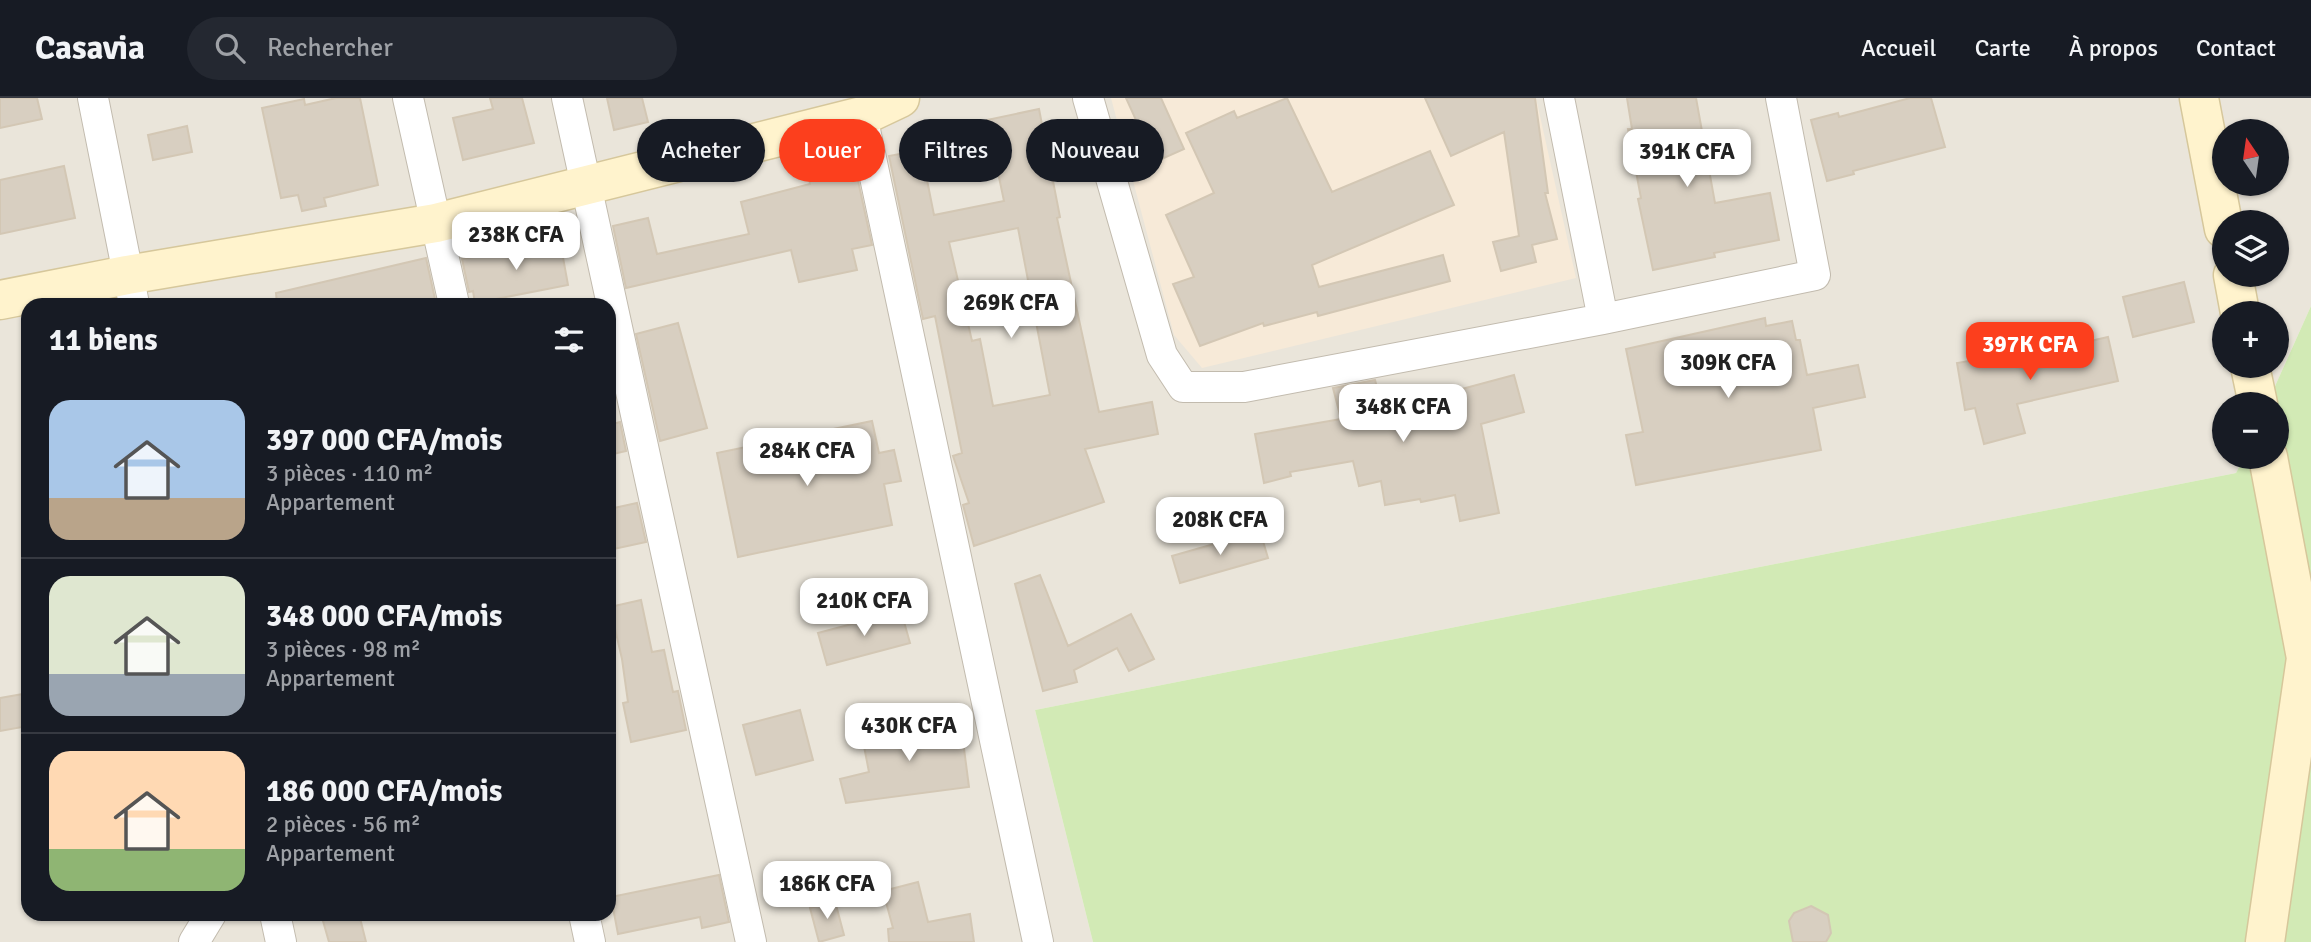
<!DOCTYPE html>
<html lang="fr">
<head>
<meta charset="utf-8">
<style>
  :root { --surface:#171b24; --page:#242831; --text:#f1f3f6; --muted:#9ea1a6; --line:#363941; --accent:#fc3f1d }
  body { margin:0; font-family:Signika,sans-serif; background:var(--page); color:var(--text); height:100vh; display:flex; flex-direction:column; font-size:26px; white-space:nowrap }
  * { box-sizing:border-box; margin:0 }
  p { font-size:23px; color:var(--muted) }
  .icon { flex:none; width:38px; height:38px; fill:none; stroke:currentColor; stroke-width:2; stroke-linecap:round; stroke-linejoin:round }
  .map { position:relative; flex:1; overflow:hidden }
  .details { position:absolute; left:21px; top:200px; width:595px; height:623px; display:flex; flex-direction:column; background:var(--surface); border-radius:21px; box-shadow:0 2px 5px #0004 }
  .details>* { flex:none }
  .guide { position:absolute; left:637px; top:21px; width:665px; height:63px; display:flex; gap:14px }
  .needle { width:46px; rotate:347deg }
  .controls { position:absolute; left:2212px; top:21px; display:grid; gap:14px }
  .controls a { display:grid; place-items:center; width:77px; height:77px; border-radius:50%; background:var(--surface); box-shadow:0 2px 5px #0004; font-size:35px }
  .price { position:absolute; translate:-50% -60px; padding:0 16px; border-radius:14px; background:#fff; color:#222; font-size:23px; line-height:46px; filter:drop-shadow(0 2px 4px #0008) }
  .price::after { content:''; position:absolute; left:50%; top:42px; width:21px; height:16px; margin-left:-10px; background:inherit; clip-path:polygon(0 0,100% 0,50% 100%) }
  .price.current { background:var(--accent); color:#fff }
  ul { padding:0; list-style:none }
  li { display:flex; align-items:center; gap:21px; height:175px; padding:0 28px }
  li+li { border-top:2px solid var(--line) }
  li span { display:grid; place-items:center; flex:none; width:196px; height:140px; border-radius:21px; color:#555 }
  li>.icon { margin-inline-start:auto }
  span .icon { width:84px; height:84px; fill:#fffc; stroke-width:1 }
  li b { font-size:30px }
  h2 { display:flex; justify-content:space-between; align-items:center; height:84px; padding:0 28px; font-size:30px }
  .tag { padding:0 24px; border-radius:32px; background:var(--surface); box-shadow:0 2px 5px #0004; font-size:24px; line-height:63px }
  .tag.current { background:var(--accent); color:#fff }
  header { display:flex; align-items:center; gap:42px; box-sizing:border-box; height:98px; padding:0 35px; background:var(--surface); border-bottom:2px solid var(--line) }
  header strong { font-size:33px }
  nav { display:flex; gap:38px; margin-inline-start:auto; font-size:24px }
  .search { width:490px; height:63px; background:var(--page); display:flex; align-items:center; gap:18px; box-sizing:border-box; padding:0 24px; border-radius:38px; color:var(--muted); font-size:26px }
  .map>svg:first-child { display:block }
  .residential { fill:#eae5da; fill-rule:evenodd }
  .commercial { fill:#f7ead8 }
  .green { fill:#d2eab5 }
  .building { fill:#d8cfc1; stroke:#d3c7b4; stroke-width:2; fill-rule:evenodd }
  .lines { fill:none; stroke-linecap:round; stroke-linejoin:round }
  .street-casing { stroke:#c2bbae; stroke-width:32 }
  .secondary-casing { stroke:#d6c79b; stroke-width:41 }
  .street { stroke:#fff; stroke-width:30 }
  .secondary { stroke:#fff3cd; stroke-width:38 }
</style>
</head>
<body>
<header>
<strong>Casavia</strong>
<div class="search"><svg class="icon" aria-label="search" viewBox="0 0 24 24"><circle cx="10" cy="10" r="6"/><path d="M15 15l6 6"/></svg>Rechercher</div>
<nav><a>Accueil</a><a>Carte</a><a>À propos</a><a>Contact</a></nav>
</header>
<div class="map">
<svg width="2311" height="844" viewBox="0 0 2311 844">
  <rect width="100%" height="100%" fill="#f6f3ec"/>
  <path class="residential" d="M0,0H2311V208L2267,306H2224V359H2244L2236,375L1035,612L1093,844H0ZM2224,33H2277V86H2224ZM2224,124H2277V177H2224ZM28,206H609V816H28ZM2224,215H2277V268H2224Z"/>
  <path class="commercial" d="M1111,0H1536L1576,180L1202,270L1174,237Z"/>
  <path class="green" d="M2311,208V844H1093L1035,612L2236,375L2244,359H2277V306H2267Z"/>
  <path class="building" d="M0,0H37L42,21L0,30Z
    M336,0H360L378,87L324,100L326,108L302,113L298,97L281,100L262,10L304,1L305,7Z
    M490,0H522L534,45L463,62L453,20L493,11Z
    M607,0H642L648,24L614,32Z
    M1126,0H1161L1184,51L1155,64Z
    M1287,0L1332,94L1430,53L1454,107L1312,167L1319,189L1443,157L1450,183L1318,218L1317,214L1264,228L1263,225L1200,248L1173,186L1194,179L1166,117L1214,95L1186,35L1234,13L1237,20Z
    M1425,0H1535L1548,95H1545L1557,141L1532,147L1536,164L1501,173L1493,144L1519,138L1504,34L1451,58Z
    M1627,0H1696L1715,105L1770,95L1779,142L1714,155L1715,159L1653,172L1638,101L1641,100L1628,31H1632Z
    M1910,0H1931L1945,49L1853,73L1854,76L1827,83L1811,22L1838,15L1839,19Z
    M1039,11L1060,119L1057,120L1099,314L1152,304L1158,336L1085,351L1104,404L974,448L963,407L969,405L953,358L962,355L935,218L923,221L889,58L921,52L934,117L1004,103L987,22ZM1018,130L1050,297L993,308L980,241L972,243L949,144Z
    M187,28L192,54L153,62L148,37Z
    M64,68L75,120L0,136V82Z
    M855,69L872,147L852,151L857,172L799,184L791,152L626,190L613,128L648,120L657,156L749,136L741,104L810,86L809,79Z
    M560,143L568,187L475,205L473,193L469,194L462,161Z
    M426,160L435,201L409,206H277L276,195Z
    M2184,184L2194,224L2133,239L2123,199Z
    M1765,220L1766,228L1792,223L1796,242H1800L1807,277L1858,267L1865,299L1813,310L1821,352L1636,387L1626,337L1643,334L1626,251Z
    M678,225L707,330L660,343L636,236Z
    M2108,239L2118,283L2017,306L2025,335L1984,346L1975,310L1965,312L1957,265L2028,253L2029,257Z
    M1514,277L1524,314L1481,326L1499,415L1460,423L1455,397L1421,404L1420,401L1385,407L1381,383L1359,388L1353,363L1290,374L1291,378L1264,385L1255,336L1341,321L1333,290L1375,282L1381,305L1431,295L1432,299Z
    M872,323L879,355L894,352L901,383L884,386L892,427L738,459L717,355Z
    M620,324L626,353L609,357V327Z
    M637,405L646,444L609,452V411Z
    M1260,433L1268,460L1180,485L1172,458Z
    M1040,477L1068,548L1131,516L1154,561L1129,573L1117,550L1074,572L1077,584L1043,593L1015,486Z
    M641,502L652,554L664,552L673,594L678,593L686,632L631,644L623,605L628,604L622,561L610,509Z
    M901,513L910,545L827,567L818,535Z
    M23,596L28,628L0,633V600Z
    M800,612L813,662L756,677L743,627Z
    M945,617L953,645L963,643L969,689L846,705L840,681L869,674L862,638Z
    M719,777L729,824L702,830L700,819L618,836L611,799Z
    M918,784L928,824L970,816L974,844H889L888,831L893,830L883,793Z
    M835,803L844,837L819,844L810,810Z
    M1811,808L1828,817L1831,835L1826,844H1793L1789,823L1794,815Z
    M321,816H359L366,844H329Z"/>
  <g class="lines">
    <defs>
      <path id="street" d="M93,0L134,206
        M408,0L454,206
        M567,0L751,844
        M1088,0L1162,257L1183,289H1244L1603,221L1815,177L1781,0
        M1559,0L1603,221
        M862,18L1038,844
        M275,816L281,844
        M584,816L590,844
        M194,844L211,816"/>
      <path id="secondary" d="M2199,0L2224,131
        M2233,177L2240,215
        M0,202L127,177L436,125L862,18L900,0
        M2250,268L2258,306
        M2265,844L2306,560L2268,359"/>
    </defs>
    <use href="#street" class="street-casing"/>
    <use href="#secondary" class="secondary-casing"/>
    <use href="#street" class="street"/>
    <use href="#secondary" class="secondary"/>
  </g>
</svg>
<div class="controls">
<a><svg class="needle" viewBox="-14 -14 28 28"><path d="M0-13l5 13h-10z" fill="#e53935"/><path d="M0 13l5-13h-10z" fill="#9ea1a6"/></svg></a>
<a><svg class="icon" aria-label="layers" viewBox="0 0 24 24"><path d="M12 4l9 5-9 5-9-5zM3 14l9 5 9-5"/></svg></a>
<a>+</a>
<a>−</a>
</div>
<b class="price" style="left:1687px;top:91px">391K CFA</b>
<b class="price" style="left:516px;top:174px">238K CFA</b>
<b class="price" style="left:1011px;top:242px">269K CFA</b>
<b class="price current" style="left:2030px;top:284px">397K CFA</b>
<b class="price" style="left:1728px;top:302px">309K CFA</b>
<b class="price" style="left:1403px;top:346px">348K CFA</b>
<b class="price" style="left:807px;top:390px">284K CFA</b>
<b class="price" style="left:1220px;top:459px">208K CFA</b>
<b class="price" style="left:864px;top:540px">210K CFA</b>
<b class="price" style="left:909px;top:665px">430K CFA</b>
<b class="price" style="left:827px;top:823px">186K CFA</b>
<div class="guide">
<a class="tag">Acheter</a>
<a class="tag current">Louer</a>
<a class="tag">Filtres</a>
<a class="tag">Nouveau</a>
</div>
<section class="details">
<h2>11 biens<svg class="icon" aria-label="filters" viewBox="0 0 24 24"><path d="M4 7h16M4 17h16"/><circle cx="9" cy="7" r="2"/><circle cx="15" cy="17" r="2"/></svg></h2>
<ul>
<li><span style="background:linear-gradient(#a9c7e8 70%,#b9a48a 0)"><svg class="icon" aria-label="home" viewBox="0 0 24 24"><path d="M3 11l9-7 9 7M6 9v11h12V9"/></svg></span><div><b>397 000 CFA/mois</b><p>3 pièces · 110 m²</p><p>Appartement</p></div></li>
<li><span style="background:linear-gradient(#dfe7d0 70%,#9aa5b1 0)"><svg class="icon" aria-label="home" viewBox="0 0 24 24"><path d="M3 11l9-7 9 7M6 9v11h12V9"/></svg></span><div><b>348 000 CFA/mois</b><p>3 pièces · 98 m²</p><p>Appartement</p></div></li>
<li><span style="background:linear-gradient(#ffd9b3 70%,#8fb573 0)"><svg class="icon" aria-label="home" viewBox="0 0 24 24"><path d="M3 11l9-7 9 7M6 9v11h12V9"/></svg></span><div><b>186 000 CFA/mois</b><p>2 pièces · 56 m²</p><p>Appartement</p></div></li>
</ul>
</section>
</div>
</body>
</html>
